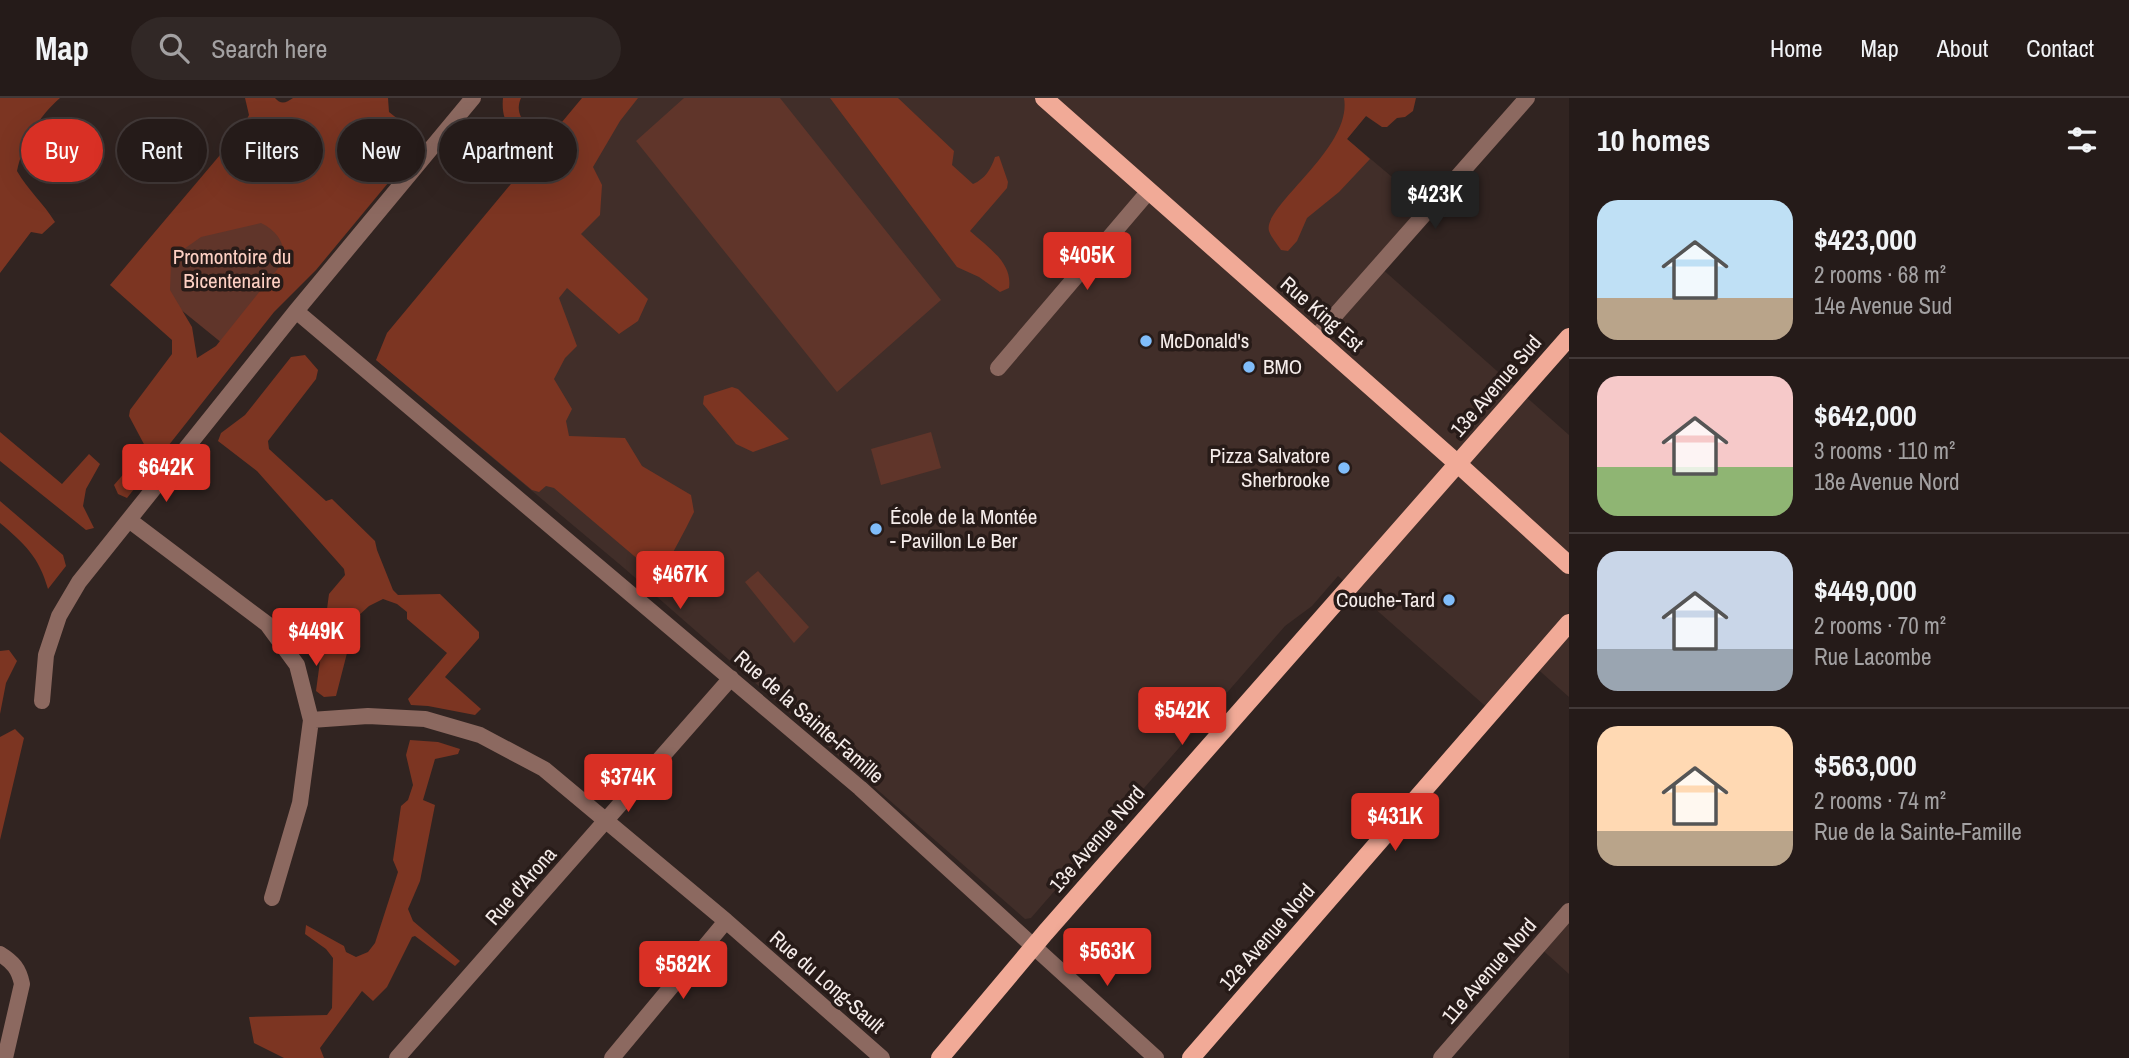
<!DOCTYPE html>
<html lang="en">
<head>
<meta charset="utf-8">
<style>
  :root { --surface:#251b19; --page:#312826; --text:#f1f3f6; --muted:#a3a1a2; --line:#423938; --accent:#d93025 }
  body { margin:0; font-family:"Archivo Narrow",sans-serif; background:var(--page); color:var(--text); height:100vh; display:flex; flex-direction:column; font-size:26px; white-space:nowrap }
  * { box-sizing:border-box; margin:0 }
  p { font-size:23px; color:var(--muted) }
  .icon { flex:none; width:38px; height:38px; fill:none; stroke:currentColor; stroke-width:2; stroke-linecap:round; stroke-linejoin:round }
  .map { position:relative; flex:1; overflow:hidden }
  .panel { display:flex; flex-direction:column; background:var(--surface); width:560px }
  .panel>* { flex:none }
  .guide { position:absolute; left:21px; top:21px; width:665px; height:63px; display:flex; gap:14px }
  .price { position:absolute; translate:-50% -60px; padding:0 16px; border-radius:7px; background:var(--accent); color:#fff; font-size:23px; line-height:46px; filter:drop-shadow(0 2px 4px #0008) }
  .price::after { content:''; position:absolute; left:50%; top:42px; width:21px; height:16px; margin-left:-10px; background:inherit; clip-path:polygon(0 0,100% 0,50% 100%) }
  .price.on { background:#222; color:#fff }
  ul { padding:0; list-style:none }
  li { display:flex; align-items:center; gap:21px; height:175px; padding:0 28px }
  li+li { border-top:2px solid var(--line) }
  li span { display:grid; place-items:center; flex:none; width:196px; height:140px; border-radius:21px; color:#555 }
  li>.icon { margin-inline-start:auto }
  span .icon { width:84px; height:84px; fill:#fffc; stroke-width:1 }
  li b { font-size:30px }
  h2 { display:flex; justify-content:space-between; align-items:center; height:84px; padding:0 28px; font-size:30px }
  .chip { padding:0 24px; border-radius:32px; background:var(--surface); box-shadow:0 7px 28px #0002,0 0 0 2px var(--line); font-size:24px; line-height:63px }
  .chip.on { background:var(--accent); color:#fff }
  header { display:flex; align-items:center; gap:42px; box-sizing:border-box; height:98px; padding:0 35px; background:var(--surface); border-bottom:2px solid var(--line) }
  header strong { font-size:33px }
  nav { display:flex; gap:38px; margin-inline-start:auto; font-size:24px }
  .search { width:490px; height:63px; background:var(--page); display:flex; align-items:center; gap:18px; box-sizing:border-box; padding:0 24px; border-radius:38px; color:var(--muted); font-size:26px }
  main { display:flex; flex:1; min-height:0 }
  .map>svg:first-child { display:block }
  .built { fill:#412e29 }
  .green { fill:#60352a }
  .forest { fill:#7c3522; fill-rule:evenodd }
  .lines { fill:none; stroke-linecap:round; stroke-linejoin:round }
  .minor { stroke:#8c6960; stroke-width:16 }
  .major { stroke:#f1aa97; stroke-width:18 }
  .poi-dot { fill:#80bdfa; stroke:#271b18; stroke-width:2.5 }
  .labels { text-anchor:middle; stroke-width:7; stroke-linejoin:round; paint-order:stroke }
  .park-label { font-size:21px; fill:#fed1c4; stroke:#271b18 }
  .street-label { font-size:21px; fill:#f5ecea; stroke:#271b18 }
  .poi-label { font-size:21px; fill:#f5ecea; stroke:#271b18; text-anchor:start }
</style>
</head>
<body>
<header>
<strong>Map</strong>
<div class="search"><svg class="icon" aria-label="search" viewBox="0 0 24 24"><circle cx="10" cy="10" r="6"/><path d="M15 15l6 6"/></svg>Search here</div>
<nav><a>Home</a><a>Map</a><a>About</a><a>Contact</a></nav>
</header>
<main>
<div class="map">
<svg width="1569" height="960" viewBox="0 0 1569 960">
  <rect width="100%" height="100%" fill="#312421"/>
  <path class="built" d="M600,0H1381L1347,41L1430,111L1380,169L1569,337V599L1533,567L1492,614L1338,478L1312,508L1285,528L1031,820L1025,821L624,470L376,262Z
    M1569,813V876L1538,848Z"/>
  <path class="green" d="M684,0H780L941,202L837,294L636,43Z
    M288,23L366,94L233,254L148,185Z
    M931,334L941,370L881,387L871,351Z
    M758,473L809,529L794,545L745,484Z"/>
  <path class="forest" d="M0,0H60C39,18 23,45 17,73C28,92 44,106 55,124L42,136L31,134L0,175Z
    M245,0H275C281,7 286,5 293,0H388L389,14L418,37L422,44L316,172L274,214L127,400L118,396L114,387L146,350L129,318L130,312L172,256V242L110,187L242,31L249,17ZM261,125C277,133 285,144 284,163L216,248L197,260L192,229L170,192L171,165L184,151L201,139Z
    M503,0H521C513,18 528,29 541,38L552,36L582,0H638L620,23L593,69L602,87L600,117L581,136L648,201L638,223L619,236L567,190L559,200L577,248L565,260L554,281L572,311L566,323L569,338L625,340L642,368L691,397L694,414L686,430L670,460L653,474L554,390L546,388L539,394L532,392L376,262L387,235L535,57C518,38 500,30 503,0Z
    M830,0H898L954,53L952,67L973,86C985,81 991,71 995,59L999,58L1008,84L1007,90L970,133C987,149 1013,164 1009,190L1000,194L979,179L957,169Z
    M1344,0H1416L1413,13L1405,19L1397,20L1387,29H1382L1366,18L1347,41L1370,61L1339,94L1307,120L1297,143L1288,153L1281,152C1278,147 1271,139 1269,133C1262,108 1353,50 1344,0Z
    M305,257L318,272L316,281L268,343L269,351L326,403L332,401L375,443L377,452L393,492L398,497L440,496L479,534V540L445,579L481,611L475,617L428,608L411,607L408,601L447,555L407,521V514L397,506L383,501L369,508L356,520L336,598L324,599L316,593L329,496L345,477L344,471L257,373L218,343L221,335L245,317L291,259Z
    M732,289L738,291L789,341L753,354L736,346L703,306L704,298Z
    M0,334L62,386L89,356L100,366L86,391L83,408L94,430L86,432L0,363Z
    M0,403L63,457L66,468L48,491C39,459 25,446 0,425Z
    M9,552L17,563L6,585L0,616V553Z
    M15,631L24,640L0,742V639Z
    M410,642L438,644L460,651L458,656L435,661L423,702L435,707L420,783L408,811L413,823L460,863L455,868L415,838L412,839L387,889L373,903L362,893L320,950L324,960H284L254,945L249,919L327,917L332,910L333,860L326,851L305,836L306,827L344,848L346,854L356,859L368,854L375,845L398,774L393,762L401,708L408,702L413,687L406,657Z"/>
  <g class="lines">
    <path class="minor" d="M296,213L860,690L1156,960
      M1315,240L1527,0
      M998,270L1149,93
      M129,422L267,526L297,567L311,622L300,705L272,800
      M42,603L46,557L59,518L79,484L296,213L473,0
      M311,622L368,618L425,621L480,637L544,671L726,823L882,960
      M0,856C13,864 19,871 22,886L5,960
      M397,960L731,580
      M612,960L726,823
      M1441,960L1569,813"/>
    <path class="major" d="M1044,0L1458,366L1569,467
      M940,960L1045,835L1569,239
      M1191,960L1569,525"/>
  </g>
  <g class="poi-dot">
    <circle cx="1146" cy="243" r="7"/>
    <circle cx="1249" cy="269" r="7"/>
    <circle cx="1344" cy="370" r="7"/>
    <circle cx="876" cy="431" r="7"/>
    <circle cx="1449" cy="502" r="7"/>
  </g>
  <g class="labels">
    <g class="park-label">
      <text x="232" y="166">Promontoire du<tspan x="232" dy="24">Bicentenaire</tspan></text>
    </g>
    <g class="street-label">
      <text transform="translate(1322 216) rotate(41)" y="7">Rue King Est</text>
      <text transform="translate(1496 288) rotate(-49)" y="7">13e Avenue Sud</text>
      <text transform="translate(809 619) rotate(41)" y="7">Rue de la Sainte-Famille</text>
      <text transform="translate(1097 741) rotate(-49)" y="7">13e Avenue Nord</text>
      <text transform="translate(521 788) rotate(-49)" y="7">Rue d'Arona</text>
      <text transform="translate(1267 839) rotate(-49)" y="7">12e Avenue Nord</text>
      <text transform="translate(1489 873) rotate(-49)" y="7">11e Avenue Nord</text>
      <text transform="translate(827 884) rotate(41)" y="7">Rue du Long-Sault</text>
    </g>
    <g class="poi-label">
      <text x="1160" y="250">McDonald's</text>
      <text x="1263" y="276">BMO</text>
      <text x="1330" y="365" text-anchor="end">Pizza Salvatore<tspan x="1330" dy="24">Sherbrooke</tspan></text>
      <text x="890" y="426">École de la Montée<tspan x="890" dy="24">- Pavillon Le Ber</tspan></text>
      <text x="1435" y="509" text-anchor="end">Couche-Tard</text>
    </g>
  </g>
</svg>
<b class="price on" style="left:1435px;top:133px">$423K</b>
<b class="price" style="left:1087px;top:194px">$405K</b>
<b class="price" style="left:166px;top:406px">$642K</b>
<b class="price" style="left:680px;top:513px">$467K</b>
<b class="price" style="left:316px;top:570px">$449K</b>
<b class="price" style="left:1182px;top:649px">$542K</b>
<b class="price" style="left:628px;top:716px">$374K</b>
<b class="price" style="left:1395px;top:755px">$431K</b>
<b class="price" style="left:1107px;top:890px">$563K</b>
<b class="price" style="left:683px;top:903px">$582K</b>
<div class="guide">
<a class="chip on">Buy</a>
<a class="chip">Rent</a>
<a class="chip">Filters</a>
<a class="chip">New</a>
<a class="chip">Apartment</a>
</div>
</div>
<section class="panel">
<h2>10 homes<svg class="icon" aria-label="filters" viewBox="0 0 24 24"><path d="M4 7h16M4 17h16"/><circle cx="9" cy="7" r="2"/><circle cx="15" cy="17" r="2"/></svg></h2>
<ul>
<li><span style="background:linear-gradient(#bfe0f5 70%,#b9a48a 0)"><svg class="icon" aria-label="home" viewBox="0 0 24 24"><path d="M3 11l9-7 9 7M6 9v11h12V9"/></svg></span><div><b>$423,000</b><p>2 rooms · 68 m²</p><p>14e Avenue Sud</p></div></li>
<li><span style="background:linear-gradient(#f6c9c9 65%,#8fb573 0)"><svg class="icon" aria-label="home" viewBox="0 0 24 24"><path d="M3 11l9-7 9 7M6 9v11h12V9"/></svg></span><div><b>$642,000</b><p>3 rooms · 110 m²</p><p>18e Avenue Nord</p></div></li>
<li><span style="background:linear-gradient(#c9d6e8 70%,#9aa5b1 0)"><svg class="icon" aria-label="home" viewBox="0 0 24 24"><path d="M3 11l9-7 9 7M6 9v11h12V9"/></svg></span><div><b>$449,000</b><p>2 rooms · 70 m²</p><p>Rue Lacombe</p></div></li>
<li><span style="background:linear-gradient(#ffd9b3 75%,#b9a48a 0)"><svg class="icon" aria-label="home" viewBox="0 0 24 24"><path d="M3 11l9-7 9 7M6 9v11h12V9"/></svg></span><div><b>$563,000</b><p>2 rooms · 74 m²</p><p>Rue de la Sainte-Famille</p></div></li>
</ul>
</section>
</main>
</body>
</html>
